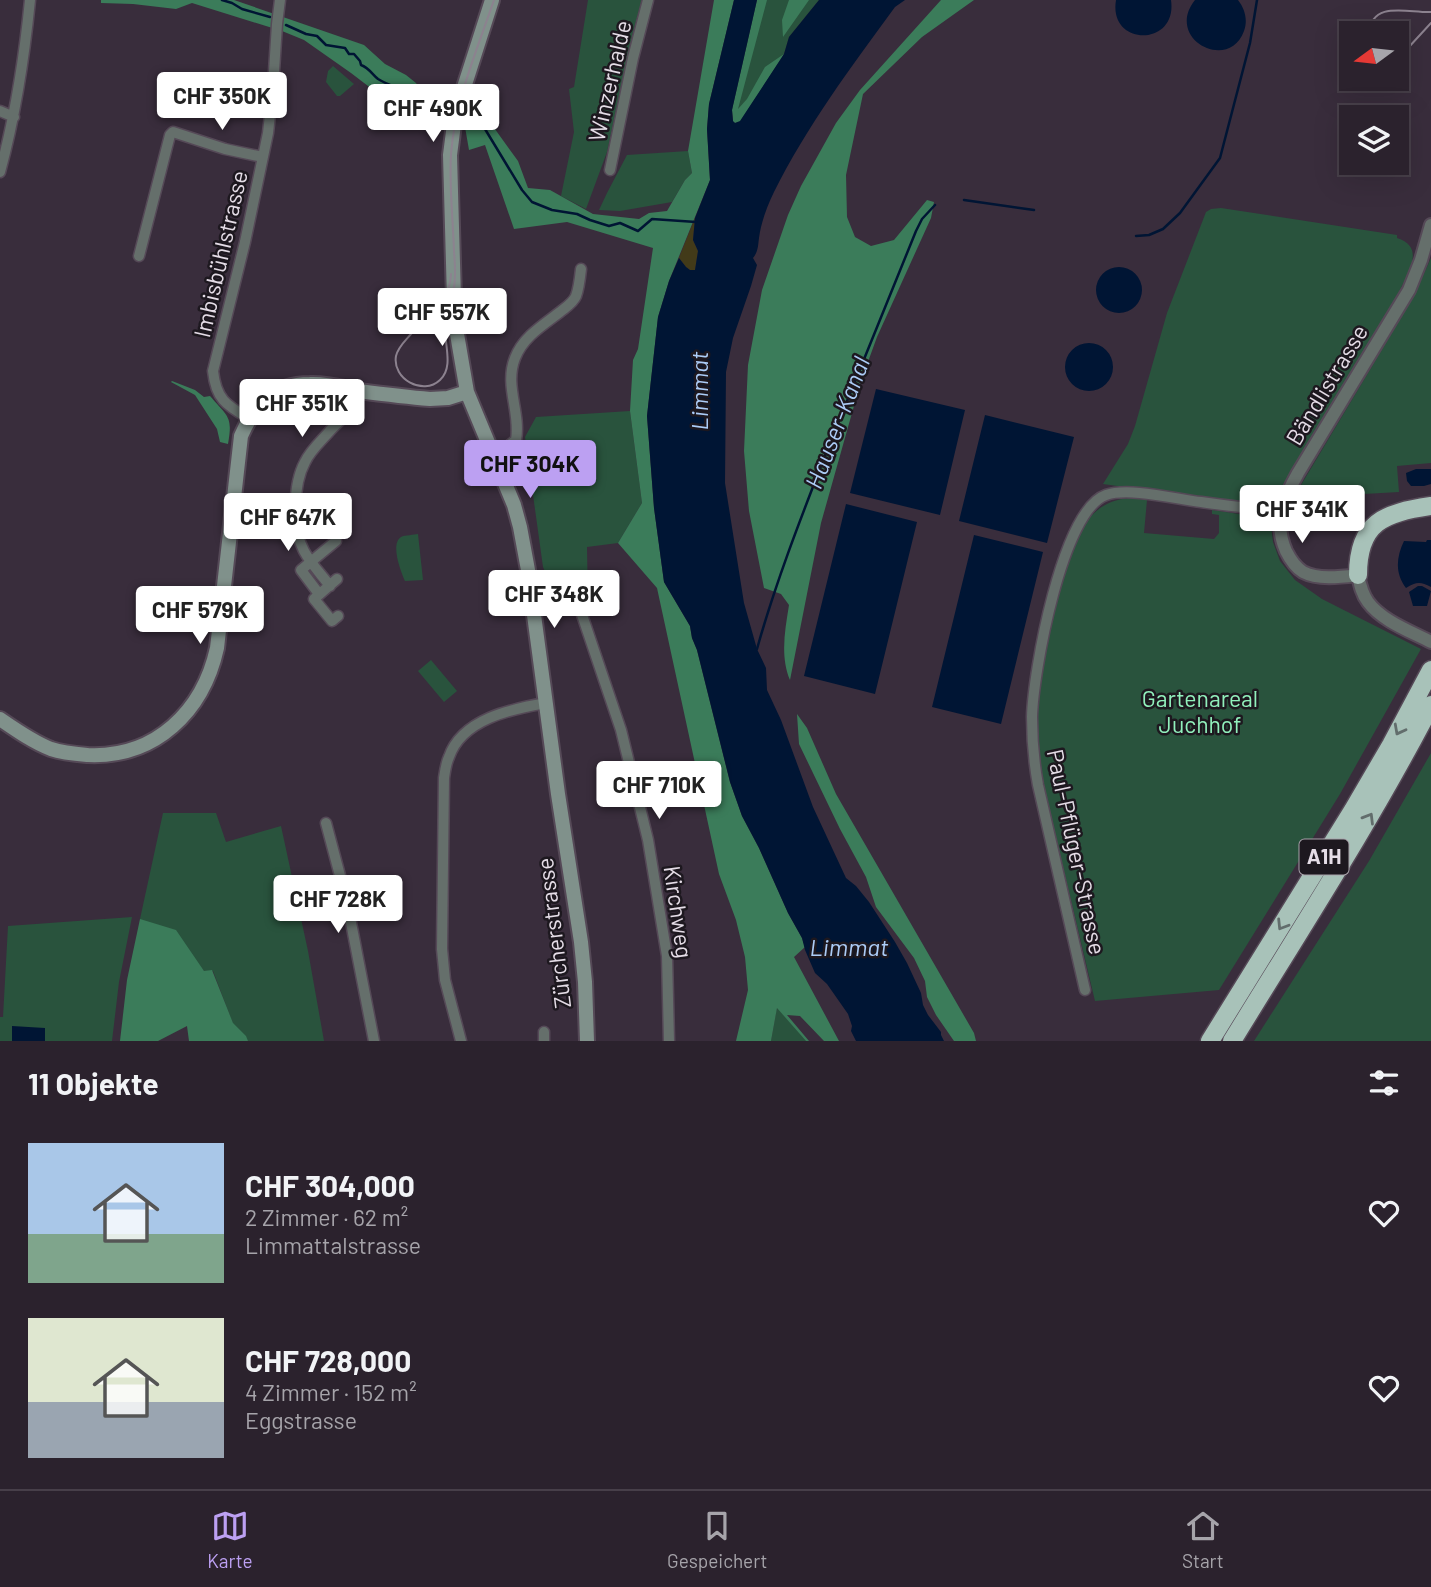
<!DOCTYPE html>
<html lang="de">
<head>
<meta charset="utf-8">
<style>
  :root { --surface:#2b222d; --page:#372f39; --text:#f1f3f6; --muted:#a6a4aa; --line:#473f49; --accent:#bca0f2 }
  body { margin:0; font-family:Barlow,sans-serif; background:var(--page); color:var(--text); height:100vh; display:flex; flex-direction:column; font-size:26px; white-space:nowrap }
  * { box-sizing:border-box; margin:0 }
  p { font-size:23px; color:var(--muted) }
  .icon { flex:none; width:38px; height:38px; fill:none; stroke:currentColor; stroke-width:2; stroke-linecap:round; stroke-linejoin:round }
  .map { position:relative; height:1041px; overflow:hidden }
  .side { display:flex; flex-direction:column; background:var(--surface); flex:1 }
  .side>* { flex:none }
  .needle { width:46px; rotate:255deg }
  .controls { position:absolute; left:1339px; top:21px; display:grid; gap:14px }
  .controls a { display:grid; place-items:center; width:70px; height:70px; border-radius:0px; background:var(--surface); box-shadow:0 7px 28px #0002,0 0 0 2px var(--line); font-size:35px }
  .price { position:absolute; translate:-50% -60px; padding:0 16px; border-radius:7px; background:#fff; color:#222; font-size:23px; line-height:46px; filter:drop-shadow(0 2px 4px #0008) }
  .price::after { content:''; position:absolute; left:50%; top:42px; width:21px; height:16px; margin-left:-10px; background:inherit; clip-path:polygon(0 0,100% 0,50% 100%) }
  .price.on { background:var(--accent); color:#111 }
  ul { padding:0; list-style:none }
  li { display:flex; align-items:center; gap:21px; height:175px; padding:0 28px }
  li span { display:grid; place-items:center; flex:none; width:196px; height:140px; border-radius:0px; color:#555 }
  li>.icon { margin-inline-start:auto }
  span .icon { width:84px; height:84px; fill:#fffc; stroke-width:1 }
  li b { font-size:30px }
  h2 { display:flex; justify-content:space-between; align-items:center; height:84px; padding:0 28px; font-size:30px }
  .menu { display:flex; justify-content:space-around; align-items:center; height:98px; border-top:2px solid var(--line); background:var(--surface); font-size:19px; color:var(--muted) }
  .menu a { display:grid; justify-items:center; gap:4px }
  .menu .on { color:var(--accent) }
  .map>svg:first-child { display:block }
  .green { fill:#29533d }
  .forest { fill:#3b7c5a }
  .sand { fill:#423a19 }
  .water { fill:#001534 }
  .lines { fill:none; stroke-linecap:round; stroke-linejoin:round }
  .stream { stroke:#001534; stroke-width:2.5 }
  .minor-casing { stroke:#554957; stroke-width:13 }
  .tertiary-casing { stroke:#554957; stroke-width:16 }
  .secondary-casing { stroke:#554957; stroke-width:18 }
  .motorway-casing { stroke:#554957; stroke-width:21 }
  .minor { stroke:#656f6b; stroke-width:10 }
  .tertiary { stroke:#656f6b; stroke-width:12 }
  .secondary { stroke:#80918b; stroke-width:14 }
  .motorway { stroke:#a8c2b9; stroke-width:18 }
  .tram { stroke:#8c828f; stroke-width:2 }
  .oneway { stroke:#626d6c }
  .labels { text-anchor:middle; stroke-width:5; stroke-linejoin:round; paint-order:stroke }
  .shield { fill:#1d181f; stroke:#a9a2ab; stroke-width:2 }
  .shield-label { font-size:21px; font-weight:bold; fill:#e5dde7 }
  .street-label { font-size:23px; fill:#e5dde7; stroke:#1d181f }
  .park-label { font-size:23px; fill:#91f0bc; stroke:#1d181f }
  .water-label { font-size:24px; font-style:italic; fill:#acccf7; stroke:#1d181f }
</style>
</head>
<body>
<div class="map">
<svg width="1431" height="1041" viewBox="0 0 1431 1041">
  <rect width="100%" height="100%" fill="#392d3c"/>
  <path class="green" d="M588,0H642L633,32L607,152L586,209L561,196L574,132L569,89L574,87Z
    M757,0H819L789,37L784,54L740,122L732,110Z
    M333,66L354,84L340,96H337L326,82L328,71Z
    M688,151L692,173L685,180L672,202L620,211L599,210L607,193L627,155Z
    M1221,208L1397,235V238C1426,247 1408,273 1399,292L1275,499L1265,504L1253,502V505L1103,484L1128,444L1135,426L1167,313L1206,212L1211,209Z
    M1431,258V463L1397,466L1399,492L1364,494V514L1288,515L1298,490L1414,296Z
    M630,411L642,503L618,543L587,547L588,603L571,583L546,574L543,567L525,437L536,417Z
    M1130,498L1147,500L1144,533L1214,539L1219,533V515L1212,514V510L1266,518L1271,525L1273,542L1280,561L1295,580L1322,599L1421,649L1340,794L1219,990L1095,1001C1083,951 1071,900 1059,850C1050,814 1038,778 1037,740C1035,684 1048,625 1064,572C1075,537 1088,501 1130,498Z
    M418,534L423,580L405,581C401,572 390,544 401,537C405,535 414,535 418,534Z
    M431,660L457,691L444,702L418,671Z
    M1431,753V1041H1254L1369,861Z
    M163,813H216L226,842L281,826L308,951L324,1041H248L233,1024L213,971H204L140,919Z
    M132,917L119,982L112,1041H0V1017H3L8,926Z
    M777,1007L806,1041H771Z"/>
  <path class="forest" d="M101,0H234L364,45L385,64L406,75L416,83L431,105L440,111L443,118L465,124L475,119L492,125L518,161L528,188L550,190L593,214L639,219L649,213L667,211L685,180L692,173L688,151L714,0H734L709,104L707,129L710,180L669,281L658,317L647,416L654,508L664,582L690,626L692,638L697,650L730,782L742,816L759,848L788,913L802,938L805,947L794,957L839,1041H824L800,1016L787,1015L809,1041H806L777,1008L771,1041H736L748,990L745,957L736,920L719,874L657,588L618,543L642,503L630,411L633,360L638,349L653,248L567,222L514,229L485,145L469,150L465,127L441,128L437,130L431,128L396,101L385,99L351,73L304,40L282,31L192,3L176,9L133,4L101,3Z
    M757,0H767L738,109L747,99L765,67L784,54L740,122L735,123L733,122L732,110Z
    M789,0H809L783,37L782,20Z
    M941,0H974L922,37L863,94L846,175L847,217L855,237L871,246L894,240L927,200L934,202L931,218L877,337L861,381L821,523L790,680C780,656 785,630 789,605L781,594L764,588L749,511L744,451L748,365L762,290L788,215L801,186L836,123L860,90Z
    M172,381L195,390L204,397L210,396C228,417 233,416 228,444L220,442L217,429L195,395L171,382Z
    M797,714L807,728L836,794L974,1033L976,1041H954L936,1015L927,997L925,981L914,958L876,907L866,877L840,829L799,744Z
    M140,919L176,930L204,971L212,970L233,1023L246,1036L248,1041H189L187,1026L158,1041H120L127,980Z"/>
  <path class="sand" d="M695,218L693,240L698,251L695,270H690L686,267L679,258Z"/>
  <path class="water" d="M734,0H757L732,110L733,121L735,123L740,121L784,54L789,37L819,0H905L895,7C851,67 807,126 774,192C767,206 761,223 759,238C758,246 758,252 753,258L757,265L751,286L733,338L726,372L725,483L744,603L757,649L766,668L767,690L781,720L813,807L846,878L856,886L869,902L895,942L907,963L921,993L923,1005L928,1015L941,1032V1035L944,1041H856L851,1031L852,1026L848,1014L827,984L815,973L805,950L802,938L788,913L759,848L742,816L730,782L697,650L692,638L690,626L664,582L654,508L647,416L658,317L669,281L679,258L686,267L690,270H695L698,251L693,240L695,218L710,180L707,129L709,104Z
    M1116,0H1171C1178,47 1108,47 1116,0Z
    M1195,0H1238C1245,9 1248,20 1244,31C1229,73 1164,39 1195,0Z
    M1096 290a23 23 0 1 1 46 0a23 23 0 1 1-46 0Z
    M1065 367a24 24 0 1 1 48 0a24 24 0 1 1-48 0Z
    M876,389L965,410L940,515L850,493Z
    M985,415L1074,437L1047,543L959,521Z
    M1416,469H1431V484L1424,486H1411L1407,481L1406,473Z
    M846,504L917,522L875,694L804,676Z
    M974,535L1043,552L1001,724L932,707Z
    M1427,540H1431V587C1420,581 1416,582 1406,588C1395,573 1396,558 1404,541L1426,542Z
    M1418,586H1422L1431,591L1427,606H1413L1409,592Z
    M12,1026L45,1028V1041H12Z"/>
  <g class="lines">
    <path class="stream" d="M222,0L232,3L242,9L270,17
      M286,25L306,34L317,36L326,45L345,48L349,54H354L360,61L361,65C369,68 372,74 378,79C389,86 403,88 413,97C426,109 424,115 442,124
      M464,126L472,125L485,129L522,190L532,202L552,210L577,214L590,220L609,226L620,223L638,231L652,219L696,222
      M964,200L1034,210
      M1136,236L1149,235L1163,229L1180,213L1220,158L1250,43L1257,0
      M757,649C776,581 802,515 828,448C857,376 886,304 916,231L922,219L935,205"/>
    <defs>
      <path id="minor" d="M0,111L14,117
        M610,170L633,58L648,0
        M0,172C16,113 24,61 30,0
        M139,256L170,135L173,132L225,149L263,157
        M248,418C226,405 216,399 213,371L245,242L268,133L273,87L277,24L280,0
        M494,454L507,447L516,440C521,412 504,386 515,358C523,337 543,325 560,312C566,307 573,303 576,296C579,288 580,278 581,269
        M298,537L315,524
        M337,579L314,599L332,621L338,616
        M530,583C552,584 565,584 578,603L621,730L648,840L667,956L669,1041
        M330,586C321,574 311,564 304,551C292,529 293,484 305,462C310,451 320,442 328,433C341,418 355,411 359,391
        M319,594L301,570L336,541
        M326,823L347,902L374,1041
        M1085,990L1038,785C1034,763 1032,740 1032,717C1033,673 1062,510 1106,495C1129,487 1176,499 1201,502C1227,506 1254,508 1281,512
        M461,1041L445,980L442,949L444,778C445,771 446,763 449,757C462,719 511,709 546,703
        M544,1041V1032"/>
      <path id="tertiary" d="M1431,642C1410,631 1382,621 1368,602C1362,594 1360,585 1358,575C1341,577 1318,580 1303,572C1295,567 1290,559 1286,551C1273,522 1284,498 1298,473L1409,290L1421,260L1431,225"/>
      <path id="secondary" d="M492,0L459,103L454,124L450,155L454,299L457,334L467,392L514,505L520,527L528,570L558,794L581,942L585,982L587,1041
        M0,719C16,730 33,742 51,749C63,753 76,754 88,755C156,758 203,711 217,648L241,436C255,404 273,384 310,384C326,383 343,388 359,391C382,394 406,397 430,399L448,398L467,392"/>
      <path id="motorway" d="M1358,575C1358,522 1384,513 1431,506
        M1210,1041L1353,810L1391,745L1431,670
        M1232,1041C1300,930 1371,821 1431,705"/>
    </defs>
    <use href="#minor" class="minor-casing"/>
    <use href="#tertiary" class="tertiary-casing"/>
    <use href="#secondary" class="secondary-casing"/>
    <use href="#motorway" class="motorway-casing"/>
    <use href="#minor" class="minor"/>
    <use href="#tertiary" class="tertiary"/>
    <use href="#secondary" class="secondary"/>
    <use href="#motorway" class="motorway"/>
    <path class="tram" d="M1369,33C1372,0 1408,13 1431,12
      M1396,54L1408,48L1431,23
      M451,274C450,301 428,316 411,334C405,341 398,347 396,356C392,379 423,396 440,380C456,365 441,338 446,319C448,308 453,299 454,288C456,276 455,263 454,251C453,219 449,186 451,154C455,101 477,50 494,0"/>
  </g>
  <defs><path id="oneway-chevron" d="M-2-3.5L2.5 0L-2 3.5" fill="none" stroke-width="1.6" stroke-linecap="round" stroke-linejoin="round" transform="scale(1.75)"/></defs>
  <g class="oneway">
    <use href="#oneway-chevron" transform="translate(1399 730) rotate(118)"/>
    <use href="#oneway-chevron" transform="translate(1369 818) rotate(-59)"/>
    <use href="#oneway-chevron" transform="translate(1282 925) rotate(122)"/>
  </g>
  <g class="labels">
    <rect class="shield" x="1299.5" y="839.5" width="49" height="35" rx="5"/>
    <g class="shield-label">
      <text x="1324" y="864">A1H</text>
    </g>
    <g class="street-label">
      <text transform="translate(610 81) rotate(-77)" y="8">Winzerhalde</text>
      <text transform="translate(221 254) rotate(-77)" y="8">Imbisbühlstrasse</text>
      <text transform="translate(1327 385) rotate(-59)" y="8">Bändlistrasse</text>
      <text transform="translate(1076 852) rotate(78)" y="8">Paul-Pflüger-Strasse</text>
      <text transform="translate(678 912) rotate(82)" y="8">Kirchweg</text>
      <text transform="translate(554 933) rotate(-97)" y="8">Zürcherstrasse</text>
    </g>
    <g class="park-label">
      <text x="1200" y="707">Gartenareal<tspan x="1200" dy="26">Juchhof</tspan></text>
    </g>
    <g class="water-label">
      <text transform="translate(700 391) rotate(-90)" y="8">Limmat</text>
      <text transform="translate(838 423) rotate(-69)" y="8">Hauser-Kanal</text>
      <text x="849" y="956">Limmat</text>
    </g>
  </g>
</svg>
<div class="controls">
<a><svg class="needle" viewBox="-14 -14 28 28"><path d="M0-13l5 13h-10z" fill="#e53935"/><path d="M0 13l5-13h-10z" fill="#a6a4aa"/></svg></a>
<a><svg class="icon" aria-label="layers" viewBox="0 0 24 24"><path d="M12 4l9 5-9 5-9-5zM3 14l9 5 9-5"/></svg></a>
</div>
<b class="price" style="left:222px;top:132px">CHF 350K</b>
<b class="price" style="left:433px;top:144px">CHF 490K</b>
<b class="price" style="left:442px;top:348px">CHF 557K</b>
<b class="price" style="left:302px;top:439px">CHF 351K</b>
<b class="price on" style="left:530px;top:500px">CHF 304K</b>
<b class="price" style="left:1302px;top:545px">CHF 341K</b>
<b class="price" style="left:288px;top:553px">CHF 647K</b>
<b class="price" style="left:554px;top:630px">CHF 348K</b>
<b class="price" style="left:200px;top:646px">CHF 579K</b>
<b class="price" style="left:659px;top:821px">CHF 710K</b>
<b class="price" style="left:338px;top:935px">CHF 728K</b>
</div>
<section class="side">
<h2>11 Objekte<svg class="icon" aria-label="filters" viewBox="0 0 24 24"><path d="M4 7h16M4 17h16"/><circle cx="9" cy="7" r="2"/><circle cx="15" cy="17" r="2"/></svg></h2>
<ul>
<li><span style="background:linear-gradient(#a9c7e8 65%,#7fa58c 0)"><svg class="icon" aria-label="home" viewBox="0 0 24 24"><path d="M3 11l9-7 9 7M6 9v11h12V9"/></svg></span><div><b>CHF 304,000</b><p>2 Zimmer · 62 m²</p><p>Limmattalstrasse</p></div><svg class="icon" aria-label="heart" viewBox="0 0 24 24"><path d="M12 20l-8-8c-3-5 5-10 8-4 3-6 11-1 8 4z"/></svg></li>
<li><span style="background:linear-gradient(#dfe7d0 60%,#9aa5b1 0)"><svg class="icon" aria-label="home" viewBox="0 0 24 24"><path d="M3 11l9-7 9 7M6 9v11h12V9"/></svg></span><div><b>CHF 728,000</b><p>4 Zimmer · 152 m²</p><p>Eggstrasse</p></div><svg class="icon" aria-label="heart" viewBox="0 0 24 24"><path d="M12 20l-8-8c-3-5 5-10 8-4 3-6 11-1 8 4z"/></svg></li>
</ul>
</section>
<nav class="menu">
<a class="on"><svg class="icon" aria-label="map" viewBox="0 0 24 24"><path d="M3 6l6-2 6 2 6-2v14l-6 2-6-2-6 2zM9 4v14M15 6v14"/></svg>Karte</a>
<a><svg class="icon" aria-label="saved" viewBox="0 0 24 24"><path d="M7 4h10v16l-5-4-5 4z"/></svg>Gespeichert</a>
<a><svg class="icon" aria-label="home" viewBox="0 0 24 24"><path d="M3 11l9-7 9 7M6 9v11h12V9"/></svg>Start</a>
</nav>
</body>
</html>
